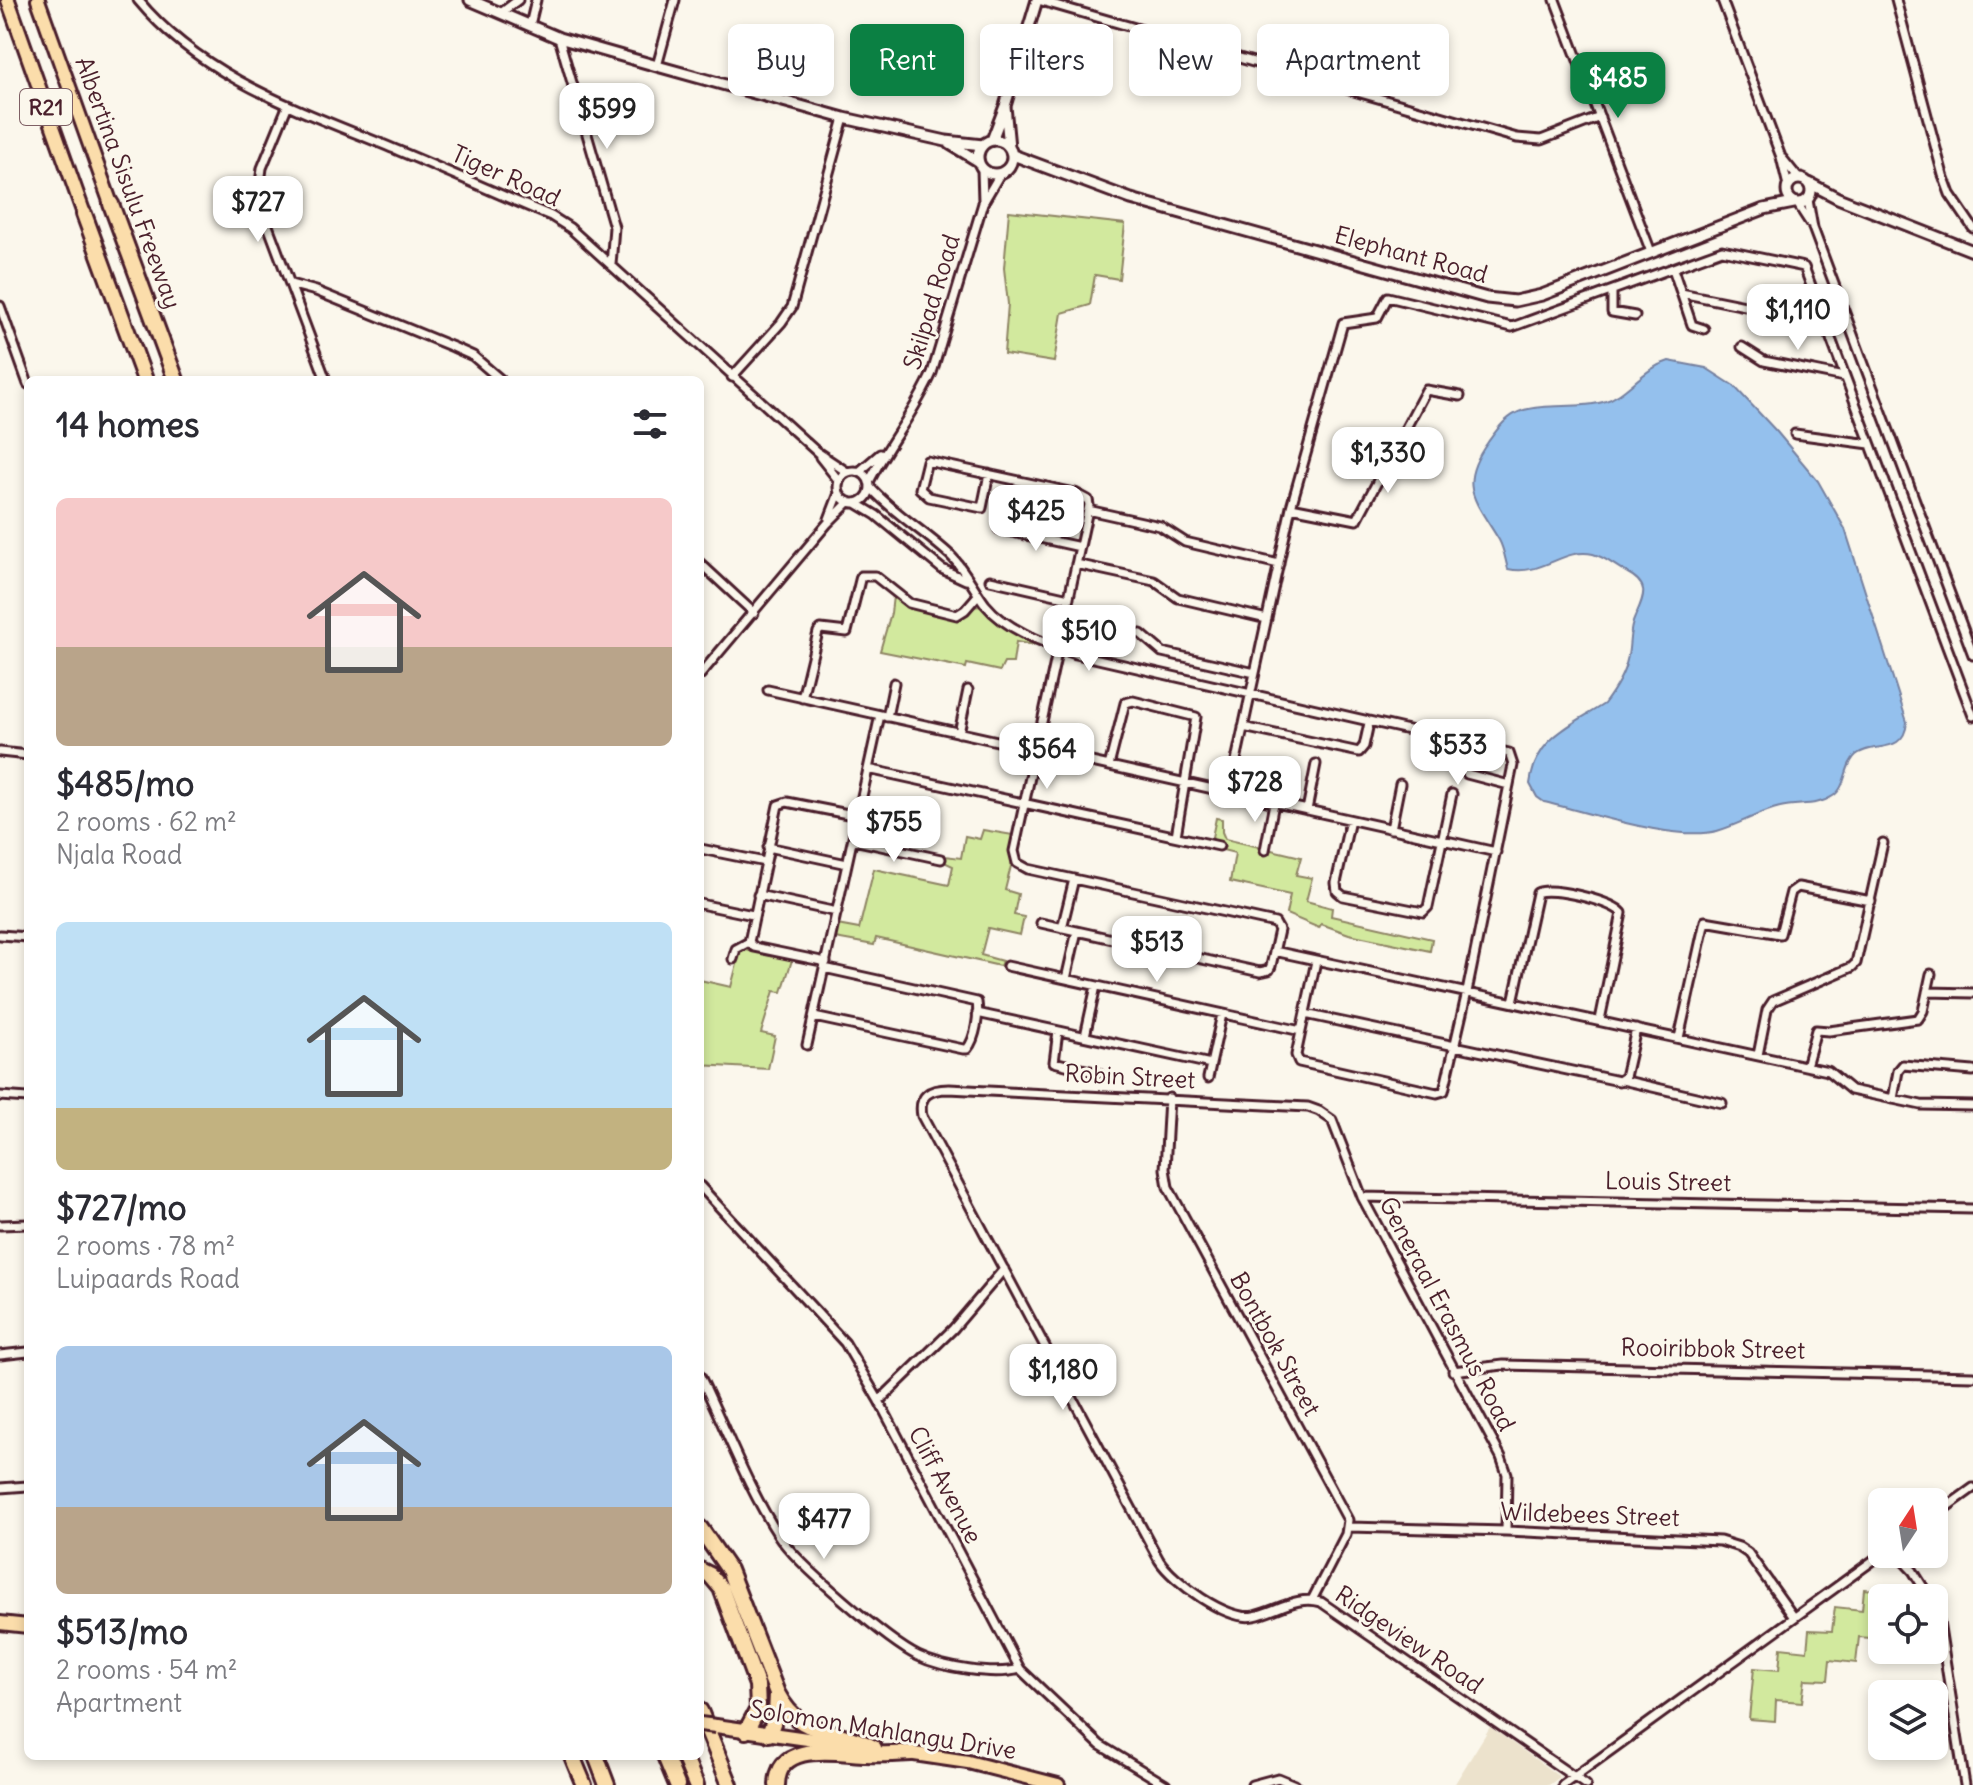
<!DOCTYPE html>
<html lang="en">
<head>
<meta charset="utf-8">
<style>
  :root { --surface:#fff; --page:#f2f2f3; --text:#2b2b33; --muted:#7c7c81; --accent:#0b8043 }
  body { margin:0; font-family:Delius,sans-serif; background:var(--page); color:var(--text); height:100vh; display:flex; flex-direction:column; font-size:30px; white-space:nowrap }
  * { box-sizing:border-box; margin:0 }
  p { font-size:26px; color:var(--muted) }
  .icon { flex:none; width:44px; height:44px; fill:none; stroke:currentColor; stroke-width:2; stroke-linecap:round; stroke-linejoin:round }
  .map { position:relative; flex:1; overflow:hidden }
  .details { position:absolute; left:24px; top:376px; width:680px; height:1384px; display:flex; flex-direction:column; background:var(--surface); border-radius:12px; box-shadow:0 4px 12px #0003 }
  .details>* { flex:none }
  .hud { position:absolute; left:728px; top:24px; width:760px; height:72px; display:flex; gap:16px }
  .needle { width:52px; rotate:12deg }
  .controls { position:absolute; left:1868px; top:1488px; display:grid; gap:16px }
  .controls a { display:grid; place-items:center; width:80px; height:80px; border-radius:12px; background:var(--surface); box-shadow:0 4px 12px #0003; font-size:40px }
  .price { position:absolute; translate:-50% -68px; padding:0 18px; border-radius:16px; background:#fff; color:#222; font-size:26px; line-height:52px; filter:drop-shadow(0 2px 4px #0008) }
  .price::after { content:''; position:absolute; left:50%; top:48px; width:24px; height:18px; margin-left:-12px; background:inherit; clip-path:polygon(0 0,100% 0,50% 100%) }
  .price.selected { background:var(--accent); color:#fff }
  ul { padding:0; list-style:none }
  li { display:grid; align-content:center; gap:16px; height:424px; padding:0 32px }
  li span { display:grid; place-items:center; height:248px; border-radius:12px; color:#555 }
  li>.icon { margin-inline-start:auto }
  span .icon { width:144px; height:144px; fill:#fffc; stroke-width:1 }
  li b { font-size:34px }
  h2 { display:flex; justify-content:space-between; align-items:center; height:96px; padding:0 32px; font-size:34px }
  .tag { padding:0 28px; border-radius:12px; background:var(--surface); box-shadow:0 4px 12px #0003; font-size:28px; line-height:72px }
  .tag.selected { background:var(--accent); color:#fff }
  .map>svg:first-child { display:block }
  .built { fill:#ece2cc }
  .green { fill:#d2e99e; stroke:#8e8464; stroke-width:2 }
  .water { fill:#94c0ed; stroke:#76809f; stroke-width:2 }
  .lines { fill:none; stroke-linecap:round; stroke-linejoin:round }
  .minor-casing { stroke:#4a1f2b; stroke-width:13 }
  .tertiary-casing { stroke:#4a1f2b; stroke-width:15 }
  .primary-casing { stroke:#4a1f2b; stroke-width:18 }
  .trunk-casing { stroke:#4a1f2b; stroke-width:18 }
  .motorway-casing { stroke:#4a1f2b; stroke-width:20 }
  .minor { stroke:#fbf7ec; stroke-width:7 }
  .tertiary { stroke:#fbf7ec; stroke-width:9 }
  .primary { stroke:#fbddab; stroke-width:12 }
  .trunk { stroke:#fbddab; stroke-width:12 }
  .motorway { stroke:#fbddab; stroke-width:14 }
  .primary-bridge-casing { stroke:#4a1f2b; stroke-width:18; stroke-linecap:butt }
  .primary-bridge { stroke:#fbddab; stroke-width:12 }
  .labels { text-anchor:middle; stroke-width:6; stroke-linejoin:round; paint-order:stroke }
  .shield { fill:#fbf7ec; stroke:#7f6065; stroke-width:2 }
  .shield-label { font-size:22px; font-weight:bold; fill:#4a1f2b }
  .street-label { font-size:24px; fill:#4a1f2b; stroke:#fbf7ec }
</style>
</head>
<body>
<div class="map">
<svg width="1973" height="1785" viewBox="0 0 1973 1785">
  <rect width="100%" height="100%" fill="#fbf7ec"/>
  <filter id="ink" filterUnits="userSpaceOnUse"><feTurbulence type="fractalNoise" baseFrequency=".0125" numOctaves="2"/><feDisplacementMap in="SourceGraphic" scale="16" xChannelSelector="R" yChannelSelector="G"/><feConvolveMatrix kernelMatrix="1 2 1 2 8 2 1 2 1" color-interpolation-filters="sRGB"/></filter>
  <g filter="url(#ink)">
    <path class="built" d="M1490,1727L1560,1777L1549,1785H1454Z"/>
    <path class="green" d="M1009,211L1125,224L1119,279L1095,275L1090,305L1062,313L1054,362L1004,354L1008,304L1004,268Z
      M893,596C910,609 957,629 972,607L981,606L1001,625L1034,645L1016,642L1013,663H1004L1000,671L967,664L966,668L880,651L891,613Z
      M1216,818L1222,819V832L1225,839L1301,857L1296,875L1312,878L1306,901L1332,908L1331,916L1432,939L1430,951L1349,934L1321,924L1319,928L1286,914L1290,895L1230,882L1235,853L1218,849L1212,837Z
      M983,830L1013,835L1010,852L1012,862L1005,890L1018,894L1014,915L1024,917L1020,935L988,928L981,955L1002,961L1000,966L876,938L874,945L835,938L837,925L859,929L874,869L949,885L953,866L944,862L945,856L961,858L965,836L980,839Z
      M741,949L792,960L782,992L774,991L761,1033L775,1036L768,1069L700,1065V980L731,987Z
      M1864,1589L1886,1591L1885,1598H1882L1881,1639L1859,1637L1856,1663L1830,1660L1828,1680L1805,1679L1802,1702L1776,1700L1775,1721L1749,1719L1754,1668L1779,1670L1781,1648L1807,1651L1809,1630L1832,1631L1835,1607L1862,1610Z"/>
    <path class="water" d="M1669,361L1706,368L1734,386L1777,432L1818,481L1845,529L1907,722C1904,756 1873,741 1856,755C1844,765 1847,787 1833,796C1815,808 1799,802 1780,807C1758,812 1739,825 1717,831C1676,842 1587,812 1544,802L1537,797L1530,784C1536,737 1569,727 1604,704C1613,692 1624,675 1627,660C1631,646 1628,631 1635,617C1644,596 1651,585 1626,572C1615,566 1605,557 1593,554C1564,547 1541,577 1508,569C1505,559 1504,549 1499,540C1476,501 1456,487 1488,442C1498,428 1507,415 1524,410C1549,403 1578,409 1603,402C1628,395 1641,369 1669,361Z"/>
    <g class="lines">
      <defs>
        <path id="minor" d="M138,0C205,81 306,112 399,151C450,172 500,195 551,216L570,228L817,452L847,472
          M1038,0L1517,138L1541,140L1600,117
          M1555,0L1651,252
          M1722,0L1781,157L1788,186
          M1896,0L1943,175L1950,194L1973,228
          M502,12L518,0
          M530,25L536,0
          M559,38L614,227L611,265
          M657,66L675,0
          M287,107L262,168L258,199L326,380
          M1782,158L1799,179
          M982,169L983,201
          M1808,200L1813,228L1973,655
          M1797,203L1810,223
          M1673,269L1692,325L1704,329
          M290,284L316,291L453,347L473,356L501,380
          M1612,291V312L1635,316
          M1681,293L1824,322
          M0,306L28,384
          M1742,347L1764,361L1844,377
          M732,377L781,323L792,307L844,118
          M1795,434L1870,444
          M820,457L839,481
          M838 487a16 16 0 1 1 32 0a16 16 0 1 1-32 0Z
          M859,472L880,454
          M989,474L982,508L929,497L920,489L927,461L1075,493L1088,500L1089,505L1014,851L1017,863L1028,869L1275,923L1279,930L1271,966L1269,970L1260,972L1041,923
          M869,482C888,444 915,412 932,373L983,203L1000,174
          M870,487C893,513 924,531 950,555C964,568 973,588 985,604C1007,631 1045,643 1076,654L1509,753L1513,765L1467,992L1444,1091L1437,1093L1299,1062L1296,1055L1316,961
          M856,503L876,515L942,569L966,580
          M1291,507L1357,520L1426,390L1460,396
          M1088,510L1160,526L1185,542L1279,564
          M829,519L839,493
          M999,529L1080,547
          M700,563L754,613
          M1076,564L1154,581L1178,598L1267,619
          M990,580L1069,598
          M1064,618L1141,634L1162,652L1255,673
          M700,675L827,524L849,502
          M768,690L1496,852
          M802,698L818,632L821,629L847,632L861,576H875L909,603L957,615L965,610L978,595
          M887,717L894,683
          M1243,727L1359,752L1364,746L1369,723
          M959,733L968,690
          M1470,744L1465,769L1467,774L1509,785
          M0,752L28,755
          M1109,766L1125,703L1133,701L1196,717L1176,836
          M868,769L1219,846
          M1229,793L1291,507L1343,323L1377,318L1388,297L1512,327L1722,250L1804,267L1973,716
          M1307,810L1316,764
          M859,811L904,820
          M1350,820L1336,883L1337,891L1343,896L1423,912L1428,907L1452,794
          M1391,829L1400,784
          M853,840L941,859
          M768,847L847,864
          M701,849L765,862
          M1265,850L1274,803
          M758,895L837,912
          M700,904L753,915
          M1062,928L1074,879
          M0,935L28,937
          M1274,951L1828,1071L1851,1090L1921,1105L1973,1106
          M733,959L736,949L749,942
          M826,962L754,947L749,942L778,805L787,802L858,816
          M1007,966L1301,1031
          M1066,979L1077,931
          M1927,992L1973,993
          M1513,1002L1537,893C1550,886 1612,901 1622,913L1600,1020
          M977,1013L1211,1064
          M1305,1014L1619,1081L1625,1077L1636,1029
          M814,1017L963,1049H967C976,1038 979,1015 977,1002L824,968
          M1058,1031L1054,1062L1098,1073
          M1085,1036L1096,986
          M1679,1038L1705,921L1780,934L1791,892L1798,887L1871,901
          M807,1045L880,715
          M1758,1055L1767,1010L1773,1001L1852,967L1856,963L1883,843
          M1806,1066L1816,1030L1829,1031L1918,1019L1923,1011L1931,974
          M1208,1078L1222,1014
          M1622,1080L1722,1103
          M0,1096L28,1098
          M1169,1098L1165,1169L1168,1187L1348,1520L1346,1534L1312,1600
          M1893,1099L1898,1071L1903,1065L1973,1071
          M700,1186L845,1343L879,1401L1020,1669L1100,1745L1166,1785
          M1362,1197L1973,1209
          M0,1225L28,1224
          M0,1355L28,1352
          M1453,1371L1503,1365L1973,1376
          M700,1376C726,1429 747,1487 779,1536C796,1563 889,1642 918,1656C943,1668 994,1676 1020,1669
          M879,1401L953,1329L1004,1269
          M0,1488L28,1486
          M1934,1516L1973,1488
          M1349,1527L1506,1531L1720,1541L1739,1547L1748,1553L1793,1616
          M1506,1531L1507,1474L1501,1457L1362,1197L1332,1120L1319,1111L1308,1107L949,1089C930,1089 918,1095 922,1116L1159,1560C1172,1581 1228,1622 1254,1616C1277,1611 1297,1595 1321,1602L1586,1785
          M1897,1554L1913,1571L1930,1598
          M1934,1606L1939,1621L1965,1785
          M1252,1785L1278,1778L1295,1785
          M1563,1785L1882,1554"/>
        <path id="tertiary" d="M470,0L559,38L657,66L844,118L946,141L983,145
          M1005,106L1009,147
          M978 157a17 17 0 1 1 34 0a17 17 0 1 1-34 0Z
          M992,140L1005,106L1037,0
          M950,144L978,161
          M1013,155L1131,199L1487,298L1515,301L1542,295L1764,209L1794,203
          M1787 191a12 12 0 1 1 24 0a12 12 0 1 1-24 0Z
          M1809,183L1838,198L1973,251"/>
        <path id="primary" d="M0,1623L28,1626
          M716,1726L863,1747
          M901,1752L968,1762L1058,1785"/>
        <path id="trunk" d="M8,0L84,214
          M38,0L111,204"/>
        <path id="motorway" d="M111,204L176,380
          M84,214L145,380
          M700,1528L729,1570L777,1693C802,1741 833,1725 874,1748
          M700,1570L710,1575L721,1588L757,1685L758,1709L746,1731
          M700,1711L730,1785
          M769,1734L776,1715L777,1694
          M572,1756L584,1785
          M596,1756L607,1785
          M665,1756L677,1785
          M684,1756L696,1785
          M777,1785C778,1740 837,1753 866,1754C881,1755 896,1754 911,1753"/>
      </defs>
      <use href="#minor" class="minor-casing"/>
      <use href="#tertiary" class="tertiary-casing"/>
      <use href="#primary" class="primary-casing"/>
      <use href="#trunk" class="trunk-casing"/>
      <use href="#motorway" class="motorway-casing"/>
      <use href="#minor" class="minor"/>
      <use href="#tertiary" class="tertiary"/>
      <use href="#primary" class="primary"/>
      <use href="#trunk" class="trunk"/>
      <use href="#motorway" class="motorway"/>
      <defs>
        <path id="primary-bridge" d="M700,1724L716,1726"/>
      </defs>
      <use href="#primary-bridge" class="primary-bridge-casing"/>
      <use href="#primary-bridge" class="primary-bridge"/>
    </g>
  </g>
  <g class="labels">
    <rect class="shield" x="20" y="89" width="52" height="36" rx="6"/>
    <g class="shield-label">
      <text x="46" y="115">R21</text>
    </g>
    <g class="street-label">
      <text transform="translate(506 176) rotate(24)" y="8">Tiger Road</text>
      <text transform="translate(128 183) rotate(70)" y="8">Albertina Sisulu Freeway</text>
      <text transform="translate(1411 255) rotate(15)" y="8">Elephant Road</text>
      <text transform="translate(932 302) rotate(-73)" y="8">Skilpad Road</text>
      <text transform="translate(1130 1077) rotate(3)" y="8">Robin Street</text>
      <text transform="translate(1668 1182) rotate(1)" y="8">Louis Street</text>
      <text transform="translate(1447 1314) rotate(62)" y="8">Generaal Erasmus Road</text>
      <text transform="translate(1275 1344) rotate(61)" y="8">Bontbok Street</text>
      <text transform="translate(1713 1349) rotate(1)" y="8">Rooiribbok Street</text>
      <text transform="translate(945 1485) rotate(62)" y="8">Cliff Avenue</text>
      <text transform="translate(1590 1515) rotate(2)" y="8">Wildebees Street</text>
      <text transform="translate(1409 1640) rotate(34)" y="8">Ridgeview Road</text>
      <text transform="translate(883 1730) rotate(9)" y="8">Solomon Mahlangu Drive</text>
    </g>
  </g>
</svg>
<div class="controls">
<a><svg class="needle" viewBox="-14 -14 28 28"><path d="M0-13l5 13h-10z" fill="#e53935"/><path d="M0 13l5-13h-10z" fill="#7c7c81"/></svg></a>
<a><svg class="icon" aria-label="locate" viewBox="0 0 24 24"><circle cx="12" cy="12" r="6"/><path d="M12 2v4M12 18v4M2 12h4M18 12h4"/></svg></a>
<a><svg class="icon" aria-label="layers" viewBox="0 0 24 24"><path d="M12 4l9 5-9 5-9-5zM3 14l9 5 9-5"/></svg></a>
</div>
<b class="price selected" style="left:1618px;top:120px">$485</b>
<b class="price" style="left:607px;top:151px">$599</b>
<b class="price" style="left:258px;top:244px">$727</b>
<b class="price" style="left:1798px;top:352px">$1,110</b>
<b class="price" style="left:1388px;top:495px">$1,330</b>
<b class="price" style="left:1036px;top:553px">$425</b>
<b class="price" style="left:1089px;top:673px">$510</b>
<b class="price" style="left:1458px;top:787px">$533</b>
<b class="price" style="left:1047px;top:791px">$564</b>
<b class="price" style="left:1255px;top:824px">$728</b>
<b class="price" style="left:894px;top:864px">$755</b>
<b class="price" style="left:1157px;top:984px">$513</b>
<b class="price" style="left:1063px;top:1412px">$1,180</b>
<b class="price" style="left:824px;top:1561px">$477</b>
<div class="hud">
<a class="tag">Buy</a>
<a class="tag selected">Rent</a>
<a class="tag">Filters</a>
<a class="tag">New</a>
<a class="tag">Apartment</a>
</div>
<section class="details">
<h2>14 homes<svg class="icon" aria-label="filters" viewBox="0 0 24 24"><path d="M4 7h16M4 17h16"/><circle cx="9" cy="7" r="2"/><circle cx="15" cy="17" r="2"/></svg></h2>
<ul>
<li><span style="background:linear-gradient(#f6c9c9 60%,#b9a48a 0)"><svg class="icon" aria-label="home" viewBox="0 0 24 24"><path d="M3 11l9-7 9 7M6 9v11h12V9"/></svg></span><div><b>$485/mo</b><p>2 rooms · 62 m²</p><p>Njala Road</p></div></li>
<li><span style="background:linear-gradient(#bfe0f5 75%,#c2b280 0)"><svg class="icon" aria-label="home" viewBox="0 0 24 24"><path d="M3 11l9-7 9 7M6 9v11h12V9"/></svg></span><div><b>$727/mo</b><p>2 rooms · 78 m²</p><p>Luipaards Road</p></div></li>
<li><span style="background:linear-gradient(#a9c7e8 65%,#b9a48a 0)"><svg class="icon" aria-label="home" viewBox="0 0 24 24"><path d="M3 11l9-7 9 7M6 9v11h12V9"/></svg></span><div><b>$513/mo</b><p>2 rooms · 54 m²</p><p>Apartment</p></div></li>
</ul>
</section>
</div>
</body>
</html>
